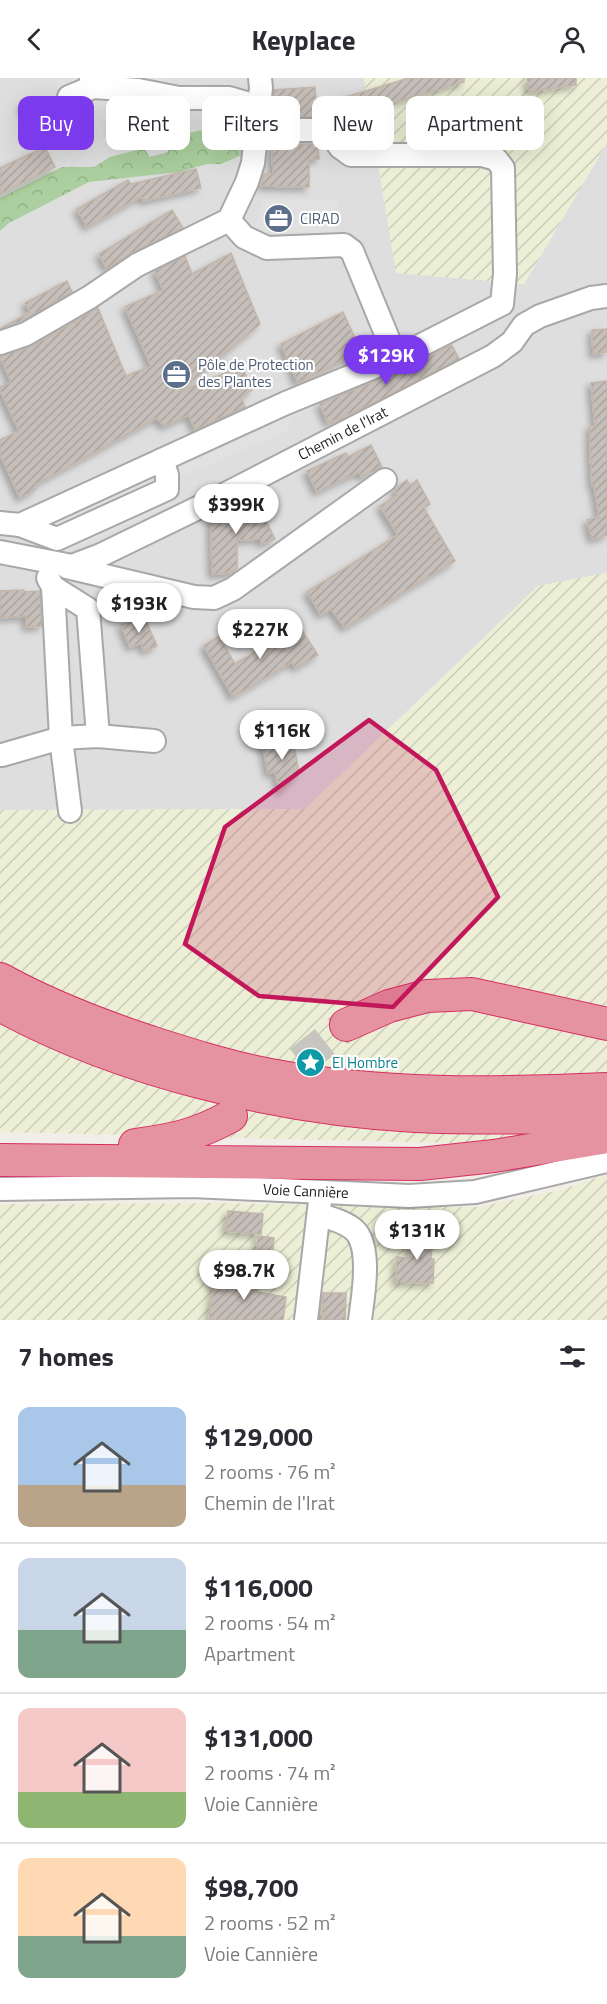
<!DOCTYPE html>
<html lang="en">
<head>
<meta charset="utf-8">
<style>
  :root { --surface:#fff; --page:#f2f2f3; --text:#2b2b33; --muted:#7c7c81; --line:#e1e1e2; --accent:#7c3aed }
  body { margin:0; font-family:"Titillium Web",sans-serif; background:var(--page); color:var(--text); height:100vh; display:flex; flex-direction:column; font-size:22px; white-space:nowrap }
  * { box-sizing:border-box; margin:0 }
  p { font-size:20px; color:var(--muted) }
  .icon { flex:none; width:33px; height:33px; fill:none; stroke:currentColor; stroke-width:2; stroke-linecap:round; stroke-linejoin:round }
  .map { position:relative; height:1242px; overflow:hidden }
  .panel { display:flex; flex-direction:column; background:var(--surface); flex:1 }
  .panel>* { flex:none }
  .hud { position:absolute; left:18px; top:18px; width:572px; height:54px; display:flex; gap:12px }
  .price { position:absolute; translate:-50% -51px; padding:0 14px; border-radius:21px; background:#fff; color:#222; font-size:20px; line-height:39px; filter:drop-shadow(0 2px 3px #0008) }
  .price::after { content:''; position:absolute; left:50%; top:36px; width:18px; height:14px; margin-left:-9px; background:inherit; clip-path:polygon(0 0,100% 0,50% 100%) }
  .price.active { background:var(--accent); color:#fff }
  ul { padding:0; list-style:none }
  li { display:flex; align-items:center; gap:18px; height:150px; padding:0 18px }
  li+li { border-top:2px solid var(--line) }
  li span { display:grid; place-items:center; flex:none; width:168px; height:120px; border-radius:12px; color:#555 }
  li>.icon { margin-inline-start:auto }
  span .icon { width:72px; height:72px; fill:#fffc; stroke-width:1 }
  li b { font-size:26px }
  h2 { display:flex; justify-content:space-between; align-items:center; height:72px; padding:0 18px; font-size:26px }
  .pill { padding:0 21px; border-radius:12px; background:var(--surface); box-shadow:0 6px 24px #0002; font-size:21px; line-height:54px }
  .pill.active { background:var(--accent); color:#fff }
  header { display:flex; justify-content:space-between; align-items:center; height:78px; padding:0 18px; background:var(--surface); font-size:27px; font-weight:700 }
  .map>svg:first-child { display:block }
  .residential { fill:#dfdede }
  .farmland { fill:url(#farmland-furrows) }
  .forest { fill:url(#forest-crowns) }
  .parking { fill:#e1e1e1 }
  .building { fill:url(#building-hatch); stroke:#c3b6ab; stroke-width:1.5; filter:url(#shadow) }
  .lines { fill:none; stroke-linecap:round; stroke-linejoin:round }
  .highway-tunnel { stroke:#c7c5c0; stroke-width:32; stroke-dasharray:32 16; stroke-linecap:butt }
  .minor-casing { stroke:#a8a8a8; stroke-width:26 }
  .highway-casing { stroke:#d72e62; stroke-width:34 }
  .minor { stroke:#fff; stroke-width:22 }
  .highway { stroke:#e593a0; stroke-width:32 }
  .marked { fill:#c2185b; fill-opacity:0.2; stroke:#c2185b; stroke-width:4.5; stroke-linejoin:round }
  .labels { text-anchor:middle; stroke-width:4.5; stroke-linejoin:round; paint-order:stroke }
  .service-label { font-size:15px; fill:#4e5e75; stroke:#fff; text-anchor:start }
  .street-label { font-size:15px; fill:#212121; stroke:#fff }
  .culture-label { font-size:15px; fill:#0d838f; stroke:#fff; text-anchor:start }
</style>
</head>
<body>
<header><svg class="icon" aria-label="back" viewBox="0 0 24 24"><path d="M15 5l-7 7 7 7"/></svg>Keyplace<svg class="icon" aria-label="person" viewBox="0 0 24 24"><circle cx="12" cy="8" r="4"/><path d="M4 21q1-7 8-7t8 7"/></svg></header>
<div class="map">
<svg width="607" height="1242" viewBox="0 0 607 1242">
  <defs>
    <pattern id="farmland-furrows" width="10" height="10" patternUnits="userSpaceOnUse" patternTransform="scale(1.5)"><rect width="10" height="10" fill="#ecefd5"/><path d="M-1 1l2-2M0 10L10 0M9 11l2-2" fill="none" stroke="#cacdb7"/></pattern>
    <pattern id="forest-crowns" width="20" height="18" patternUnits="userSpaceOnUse" patternTransform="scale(1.5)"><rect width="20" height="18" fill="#abcf9e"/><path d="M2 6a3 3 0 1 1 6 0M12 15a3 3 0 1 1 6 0" fill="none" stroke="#93b188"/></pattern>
    <pattern id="building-hatch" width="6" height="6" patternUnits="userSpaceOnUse" patternTransform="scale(1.5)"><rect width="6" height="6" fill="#c6beb8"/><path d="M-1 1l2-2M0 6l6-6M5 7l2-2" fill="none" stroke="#aaa39e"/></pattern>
    <filter id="shadow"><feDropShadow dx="-4" dy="4" stdDeviation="3" flood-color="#0004"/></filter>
  </defs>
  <rect width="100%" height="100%" fill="#f1eee8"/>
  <path class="residential" d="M0,0H364L396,194L524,206L607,65V495L538,508L305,731L0,732Z"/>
  <path class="farmland" d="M364,0H607V65L524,206L396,195Z
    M607,495V1069L0,1054V732L305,731L538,508Z
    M607,1096V1242H0V1126L207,1125L477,1129L561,1112Z"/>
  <path class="forest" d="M249,38L244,76L221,86H207L179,94L89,104L9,145L0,153V120L62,89H94L110,79L144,70L150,79L168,74L167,60L215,49Z"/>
  <path class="parking" d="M81,0H170L174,33L145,28L125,31L115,25L68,41L55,2Z
    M263,121L339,122L333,156L254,151Z
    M284,336L289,338L291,346L286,354L186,397L177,394L173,387Z
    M152,390L153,412L52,456L53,435Z
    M165,419L171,427L63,475L54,468Z"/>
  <path class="building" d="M409,0H464V4L348,38L342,20Z
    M527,0H576V7L529,14Z
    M315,9L317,39H272L274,12Z
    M37,20L52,52L35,61L22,27Z
    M142,32L143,35L150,33L155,53L118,63L113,43L128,39L126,36Z
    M272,66H318L319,81H309V109L261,108L264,96H273Z
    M45,69L55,89L0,116V90Z
    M196,91L201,110L143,123L142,118L87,149L77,131L128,102L131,106Z
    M172,132L183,150L131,175L107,191L99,176Z
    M231,175L260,246L179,314L242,288L252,312L241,319L245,329L195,352L189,337L164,348L157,340L35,407L36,411L20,420L0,376V362L19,353L0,312V309L11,304L0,278L33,268L98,230L126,298L151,288L125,229L163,212L155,193L185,178L192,196Z
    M67,203L72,214L20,244L0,251L30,234L25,225Z
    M343,234L361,273L298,305L281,266Z
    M607,251V274L593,276L592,252Z
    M452,267L459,281L366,329L328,345L320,326L401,292Z
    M607,303V457L592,461L587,442L599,439L594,408H592L590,372V348H595L591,305Z
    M371,367L382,389L362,399L359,394L317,414L307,393L346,375L348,379Z
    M407,402L410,408L417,402L430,426L424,430L455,483L345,550L331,531L321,537L307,514L398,457L380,428L398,417L394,412Z
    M256,422L275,461L261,466V461L237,462V491L232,495L212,496L211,443Z
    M24,512V514L40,513L42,548L26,549V538L0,540V513Z
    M144,538L157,568L144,573L141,565L130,569L121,547Z
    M299,548L318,577L296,590L292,584L233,619L204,568L219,558L235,586Z
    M293,660L299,696L280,714L275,694L268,695L262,664Z
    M228,1133L263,1136L261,1156L226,1153Z
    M409,1155H432L431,1181H434L433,1205L396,1204L397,1179L409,1180Z
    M258,1158L274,1160L271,1190L255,1189Z
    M215,1197L259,1203L257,1214L286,1219L283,1242H209Z
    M323,1215H346L345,1242H322Z"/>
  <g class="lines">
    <path class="highway-tunnel" d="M262,1013L346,947"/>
    <defs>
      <g id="minor">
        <path d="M93,9L138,12L179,20H229L259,29"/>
        <path d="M69,19L93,9L91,0"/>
        <path d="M229,142L244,159L267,170L344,167L352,173L396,280"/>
        <path d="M0,265L26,256L90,219L137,187L229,142L247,104L253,85L261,10L260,0"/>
        <path d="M0,445L20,447L57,461L167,411V397L162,382"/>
        <path d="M20,447L286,325L396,280L502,226L505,196L503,90L496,81L482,77H351L340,69L328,52H257"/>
        <path id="s1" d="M0,474L72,488L101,477L210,424L493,278L512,264L524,247L540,238L591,220L607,218"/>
        <path d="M67,489L194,519L214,520L233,511L385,402"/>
        <path d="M48,500L53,509L88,531L98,658"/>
        <path d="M53,509L61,660L70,733"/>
        <path d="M2,677L61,660L98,658L154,663"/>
        <path id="s2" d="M0,1111L192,1108L409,1118L475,1114L607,1083"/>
        <path d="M319,1137C331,1140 349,1145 357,1155C371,1174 363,1219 360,1242"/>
        <path d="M306,1242L320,1123"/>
      </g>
      <path id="highway" d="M0,901C47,927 96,946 147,963C188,976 228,989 270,997C381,1018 495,1016 607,1011
        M0,927C122,994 277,1030 415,1038C479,1041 543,1039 607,1039
        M346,947L389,928L427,918L472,916L607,946
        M135,1067C173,1062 197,1057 231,1038
        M0,1082L420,1086L494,1078L607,1059"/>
    </defs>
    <use href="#minor" class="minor-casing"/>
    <use href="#highway" class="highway-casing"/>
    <use href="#minor" class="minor"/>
    <use href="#highway" class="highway"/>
  </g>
  <path class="marked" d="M369,642L436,692L498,819L393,929L259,918L185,866L225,749Z"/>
  <defs>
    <symbol id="office-disc" viewBox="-11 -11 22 22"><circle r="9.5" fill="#5c6f8a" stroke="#fff"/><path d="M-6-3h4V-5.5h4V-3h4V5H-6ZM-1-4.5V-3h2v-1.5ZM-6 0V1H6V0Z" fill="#fff"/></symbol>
    <symbol id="sight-disc" viewBox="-11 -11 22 22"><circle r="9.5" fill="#0f9aa8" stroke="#fff"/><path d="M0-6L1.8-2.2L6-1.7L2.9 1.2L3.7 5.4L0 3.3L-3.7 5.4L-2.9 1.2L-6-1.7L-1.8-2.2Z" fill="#fff"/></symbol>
  </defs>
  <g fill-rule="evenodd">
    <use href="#office-disc" x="262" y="124" width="33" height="33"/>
    <use href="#office-disc" x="160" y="280" width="33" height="33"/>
    <use href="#sight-disc" x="294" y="968" width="33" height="33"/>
  </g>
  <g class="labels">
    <g class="service-label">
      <text x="300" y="146">CIRAD</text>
      <text x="198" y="292">Pôle de Protection<tspan x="198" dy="17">des Plantes</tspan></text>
    </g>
    <g class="street-label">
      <text dy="5" stroke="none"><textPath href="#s1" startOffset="375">Chemin de l'Irat</textPath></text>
      <text dy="5" stroke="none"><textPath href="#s2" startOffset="306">Voie Cannière</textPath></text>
    </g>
    <g class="culture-label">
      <text x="332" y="990">El Hombre</text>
    </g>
  </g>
</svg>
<b class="price active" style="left:386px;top:308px">$129K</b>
<b class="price" style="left:236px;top:457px">$399K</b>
<b class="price" style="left:139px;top:556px">$193K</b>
<b class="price" style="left:260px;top:582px">$227K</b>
<b class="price" style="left:282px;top:683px">$116K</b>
<b class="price" style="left:417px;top:1183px">$131K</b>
<b class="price" style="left:244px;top:1223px">$98.7K</b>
<div class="hud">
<a class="pill active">Buy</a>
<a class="pill">Rent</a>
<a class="pill">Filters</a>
<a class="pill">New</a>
<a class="pill">Apartment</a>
</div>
</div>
<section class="panel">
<h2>7 homes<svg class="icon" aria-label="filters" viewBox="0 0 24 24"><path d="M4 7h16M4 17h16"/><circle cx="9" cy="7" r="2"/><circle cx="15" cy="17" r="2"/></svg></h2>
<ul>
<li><span style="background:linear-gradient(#a9c7e8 65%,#b9a48a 0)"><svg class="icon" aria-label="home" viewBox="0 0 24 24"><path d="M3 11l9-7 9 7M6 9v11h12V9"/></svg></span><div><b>$129,000</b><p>2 rooms · 76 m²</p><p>Chemin de l'Irat</p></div></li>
<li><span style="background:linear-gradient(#c9d6e8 60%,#7fa58c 0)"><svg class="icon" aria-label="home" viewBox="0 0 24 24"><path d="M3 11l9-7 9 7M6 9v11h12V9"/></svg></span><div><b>$116,000</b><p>2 rooms · 54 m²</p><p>Apartment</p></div></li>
<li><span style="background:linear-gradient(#f6c9c9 70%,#8fb573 0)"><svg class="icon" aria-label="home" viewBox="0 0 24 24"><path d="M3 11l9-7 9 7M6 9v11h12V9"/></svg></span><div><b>$131,000</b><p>2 rooms · 74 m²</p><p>Voie Cannière</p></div></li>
<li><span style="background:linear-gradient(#ffd9b3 65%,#7fa58c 0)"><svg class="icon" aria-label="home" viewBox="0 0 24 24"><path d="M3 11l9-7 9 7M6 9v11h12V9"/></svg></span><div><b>$98,700</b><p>2 rooms · 52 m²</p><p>Voie Cannière</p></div></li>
</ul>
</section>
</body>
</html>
